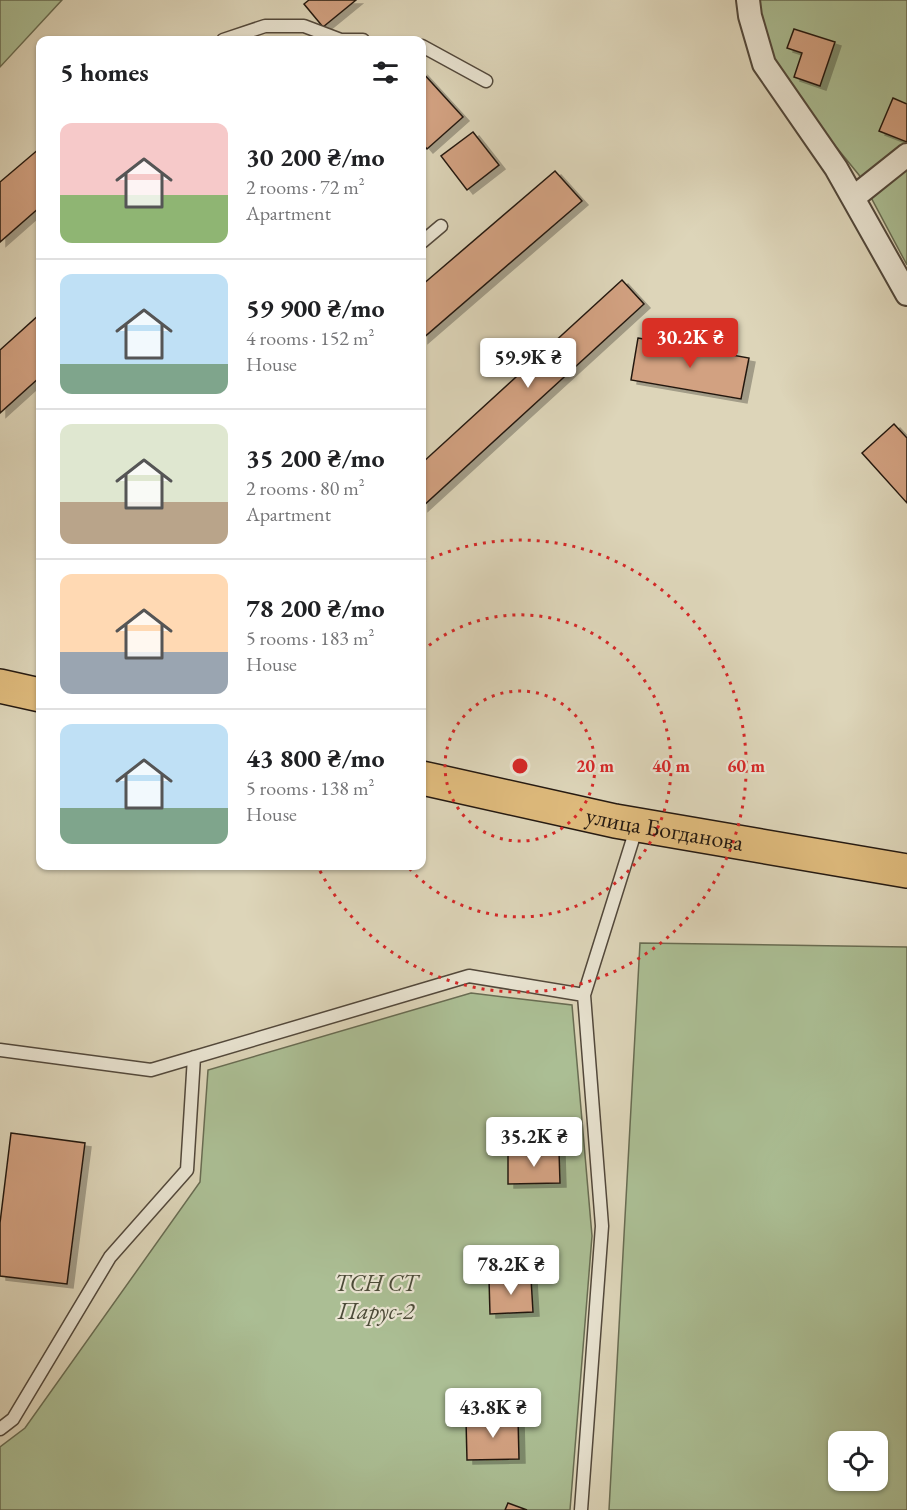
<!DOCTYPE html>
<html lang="en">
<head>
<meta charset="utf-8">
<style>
  :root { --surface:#fff; --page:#f6f6f6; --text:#202124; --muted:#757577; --line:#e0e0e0; --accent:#d93025 }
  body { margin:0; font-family:"EB Garamond",serif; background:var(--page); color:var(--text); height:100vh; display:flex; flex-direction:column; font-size:22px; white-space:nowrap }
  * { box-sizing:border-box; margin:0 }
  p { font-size:20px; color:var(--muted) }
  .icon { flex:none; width:33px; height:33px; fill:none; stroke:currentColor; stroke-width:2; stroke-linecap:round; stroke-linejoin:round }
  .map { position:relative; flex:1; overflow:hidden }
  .panel { position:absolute; left:36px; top:36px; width:390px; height:834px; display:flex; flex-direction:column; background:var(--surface); border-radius:12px; box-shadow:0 2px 4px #0004 }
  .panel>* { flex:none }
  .tools { position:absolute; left:828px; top:1431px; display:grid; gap:12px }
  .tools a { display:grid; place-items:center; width:60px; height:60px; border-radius:12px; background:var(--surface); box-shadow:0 2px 4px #0004; font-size:30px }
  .price { position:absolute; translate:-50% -51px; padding:0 14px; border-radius:6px; background:#fff; color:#222; font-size:20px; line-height:39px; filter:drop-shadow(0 2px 3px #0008) }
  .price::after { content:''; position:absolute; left:50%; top:36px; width:18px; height:14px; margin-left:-9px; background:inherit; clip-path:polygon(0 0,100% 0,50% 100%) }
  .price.current { background:var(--accent); color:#fff }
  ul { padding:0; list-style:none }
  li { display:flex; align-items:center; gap:18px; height:150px; padding:0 24px }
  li+li { border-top:2px solid var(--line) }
  li span { display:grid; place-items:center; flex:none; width:168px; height:120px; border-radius:12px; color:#555 }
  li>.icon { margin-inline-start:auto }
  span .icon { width:72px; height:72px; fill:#fffc; stroke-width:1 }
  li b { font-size:26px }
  h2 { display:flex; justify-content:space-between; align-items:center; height:72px; padding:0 24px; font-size:26px }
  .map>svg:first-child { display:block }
  .green { fill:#abbe94; stroke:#686c52; stroke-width:1.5; fill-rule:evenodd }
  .building { fill:#d2a181; stroke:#241911; stroke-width:1.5; filter:url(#shadow) }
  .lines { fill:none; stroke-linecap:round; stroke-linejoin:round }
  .lane-casing { stroke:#52483b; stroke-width:15 }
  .street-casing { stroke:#52483b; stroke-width:26 }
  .primary-casing { stroke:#241911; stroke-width:36 }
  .lane { stroke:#e9e4d2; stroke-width:12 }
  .street { stroke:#e9e4d2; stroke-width:22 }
  .primary { stroke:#deba7c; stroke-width:33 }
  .ring { fill:none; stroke:#d62828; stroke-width:3; stroke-dasharray:3 6 }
  .labels { text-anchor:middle; stroke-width:4.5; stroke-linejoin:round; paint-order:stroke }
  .street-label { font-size:24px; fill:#241911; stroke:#e9e4d2 }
  .park-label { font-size:24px; font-style:italic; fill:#4c4b38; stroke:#e9e4d2 }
  .centre { fill:#d62828; stroke:#e9e4d2; stroke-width:3 }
  .ring-label { font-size:18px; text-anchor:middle; font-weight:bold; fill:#d62828; stroke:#e9e4d2; stroke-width:4.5; stroke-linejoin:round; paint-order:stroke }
</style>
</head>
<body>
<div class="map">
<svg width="907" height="1510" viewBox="0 0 907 1510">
  <defs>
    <filter id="shadow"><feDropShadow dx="6" dy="4" stdDeviation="0" flood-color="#0004"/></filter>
  </defs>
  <rect width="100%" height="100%" fill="#ddd5b9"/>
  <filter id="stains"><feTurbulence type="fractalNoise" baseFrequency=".00333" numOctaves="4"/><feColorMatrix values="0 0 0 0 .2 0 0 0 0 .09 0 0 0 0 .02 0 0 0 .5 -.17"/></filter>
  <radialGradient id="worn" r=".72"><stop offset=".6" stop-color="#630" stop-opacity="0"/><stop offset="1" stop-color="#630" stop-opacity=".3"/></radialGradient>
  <path class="green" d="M0,0H62L0,67Z
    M757,0H907V265L859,175L769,65Z
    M640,943L907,947V1510H609ZM838,1442H878V1480H838Z
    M471,993L572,1005L592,1236L570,1510H0V1447L25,1428L200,1182L208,1070Z"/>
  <path class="building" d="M309,0H356L323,27L304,4Z
    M794,29L835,42L820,86L794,77L802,53L787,48Z
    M422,72L463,117L427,149L422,143Z
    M893,98L907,104V142L879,131Z
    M473,132L499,165L467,190L441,156Z
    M40,148V207L0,242V182Z
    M555,171L582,201L422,339V285Z
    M622,280L644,304L422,507V463Z
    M40,314V377L0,413V350Z
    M638,338L749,358L741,399L631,380Z
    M894,424L907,438V503L862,453Z
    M11,1133L85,1143L67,1284L0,1276V1223Z
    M559,1151L560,1183L508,1184V1152Z
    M531,1278L533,1312L490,1314L489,1279Z
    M518,1418L519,1459L467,1460L466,1420Z
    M508,1503L527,1510H505Z"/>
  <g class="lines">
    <defs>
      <path id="lane" d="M223,40L265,26H304L341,40H363
        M422,46L486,81
        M422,242L441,226
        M0,1050L151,1070L469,976L584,995
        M0,1429L13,1419L110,1257L187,1170L194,1057
        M581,1510L602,1226L584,995L637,826"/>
      <path id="street" d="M748,0L750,16L764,64L836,168L907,294
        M853,198L907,155"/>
      <g id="primary">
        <path d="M0,686L40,695"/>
        <path id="s1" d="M422,778L615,821L907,871"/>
      </g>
    </defs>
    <use href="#lane" class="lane-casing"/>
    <use href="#street" class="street-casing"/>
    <use href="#primary" class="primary-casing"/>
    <use href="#lane" class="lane"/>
    <use href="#street" class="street"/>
    <use href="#primary" class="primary"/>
  </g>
  <g class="ring">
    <circle cx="520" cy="766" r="75"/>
    <path d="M422 651A151 151 0 1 1 407 866"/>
    <path d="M423 562A226 226 0 1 1 318 867"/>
  </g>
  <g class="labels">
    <g class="street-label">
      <text dy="8" stroke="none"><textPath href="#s1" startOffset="248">улица Богданова</textPath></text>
    </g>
    <g class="park-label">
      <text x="376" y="1291">ТСН СТ<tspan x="376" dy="28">Парус-2</tspan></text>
    </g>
  </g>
  <circle cx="520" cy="766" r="9" class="centre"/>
  <g class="ring-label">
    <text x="595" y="772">20 m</text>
    <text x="671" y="772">40 m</text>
    <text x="746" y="772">60 m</text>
  </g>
  <rect width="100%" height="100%" filter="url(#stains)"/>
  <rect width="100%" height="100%" fill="url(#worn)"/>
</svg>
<div class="tools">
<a><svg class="icon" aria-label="locate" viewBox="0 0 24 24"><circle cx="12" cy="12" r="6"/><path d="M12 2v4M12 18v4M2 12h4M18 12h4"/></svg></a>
</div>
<b class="price current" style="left:690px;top:369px">30.2K ₴</b>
<b class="price" style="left:528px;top:389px">59.9K ₴</b>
<b class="price" style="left:534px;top:1168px">35.2K ₴</b>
<b class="price" style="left:511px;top:1296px">78.2K ₴</b>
<b class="price" style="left:493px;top:1439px">43.8K ₴</b>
<section class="panel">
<h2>5 homes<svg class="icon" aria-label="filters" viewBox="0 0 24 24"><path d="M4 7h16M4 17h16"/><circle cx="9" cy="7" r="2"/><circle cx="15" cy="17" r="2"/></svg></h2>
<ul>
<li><span style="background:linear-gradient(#f6c9c9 60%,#8fb573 0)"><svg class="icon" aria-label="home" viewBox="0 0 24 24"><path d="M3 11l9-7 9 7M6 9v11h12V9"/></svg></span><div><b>30 200 ₴/mo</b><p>2 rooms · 72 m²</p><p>Apartment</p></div></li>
<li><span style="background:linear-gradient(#bfe0f5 75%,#7fa58c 0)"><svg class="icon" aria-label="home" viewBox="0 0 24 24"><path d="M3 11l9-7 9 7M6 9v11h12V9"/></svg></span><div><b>59 900 ₴/mo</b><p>4 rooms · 152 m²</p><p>House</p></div></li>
<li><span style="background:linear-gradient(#dfe7d0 65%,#b9a48a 0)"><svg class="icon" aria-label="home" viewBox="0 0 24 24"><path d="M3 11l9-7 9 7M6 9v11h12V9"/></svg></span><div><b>35 200 ₴/mo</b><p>2 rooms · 80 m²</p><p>Apartment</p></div></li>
<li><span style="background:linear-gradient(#ffd9b3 65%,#9aa5b1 0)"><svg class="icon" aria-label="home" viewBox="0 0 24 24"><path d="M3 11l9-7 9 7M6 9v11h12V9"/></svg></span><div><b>78 200 ₴/mo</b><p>5 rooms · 183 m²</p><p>House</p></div></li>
<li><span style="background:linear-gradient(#bfe0f5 70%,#7fa58c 0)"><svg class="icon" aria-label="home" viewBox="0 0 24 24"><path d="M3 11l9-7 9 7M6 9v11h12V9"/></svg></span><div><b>43 800 ₴/mo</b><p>5 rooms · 138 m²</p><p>House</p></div></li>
</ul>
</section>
</div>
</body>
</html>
